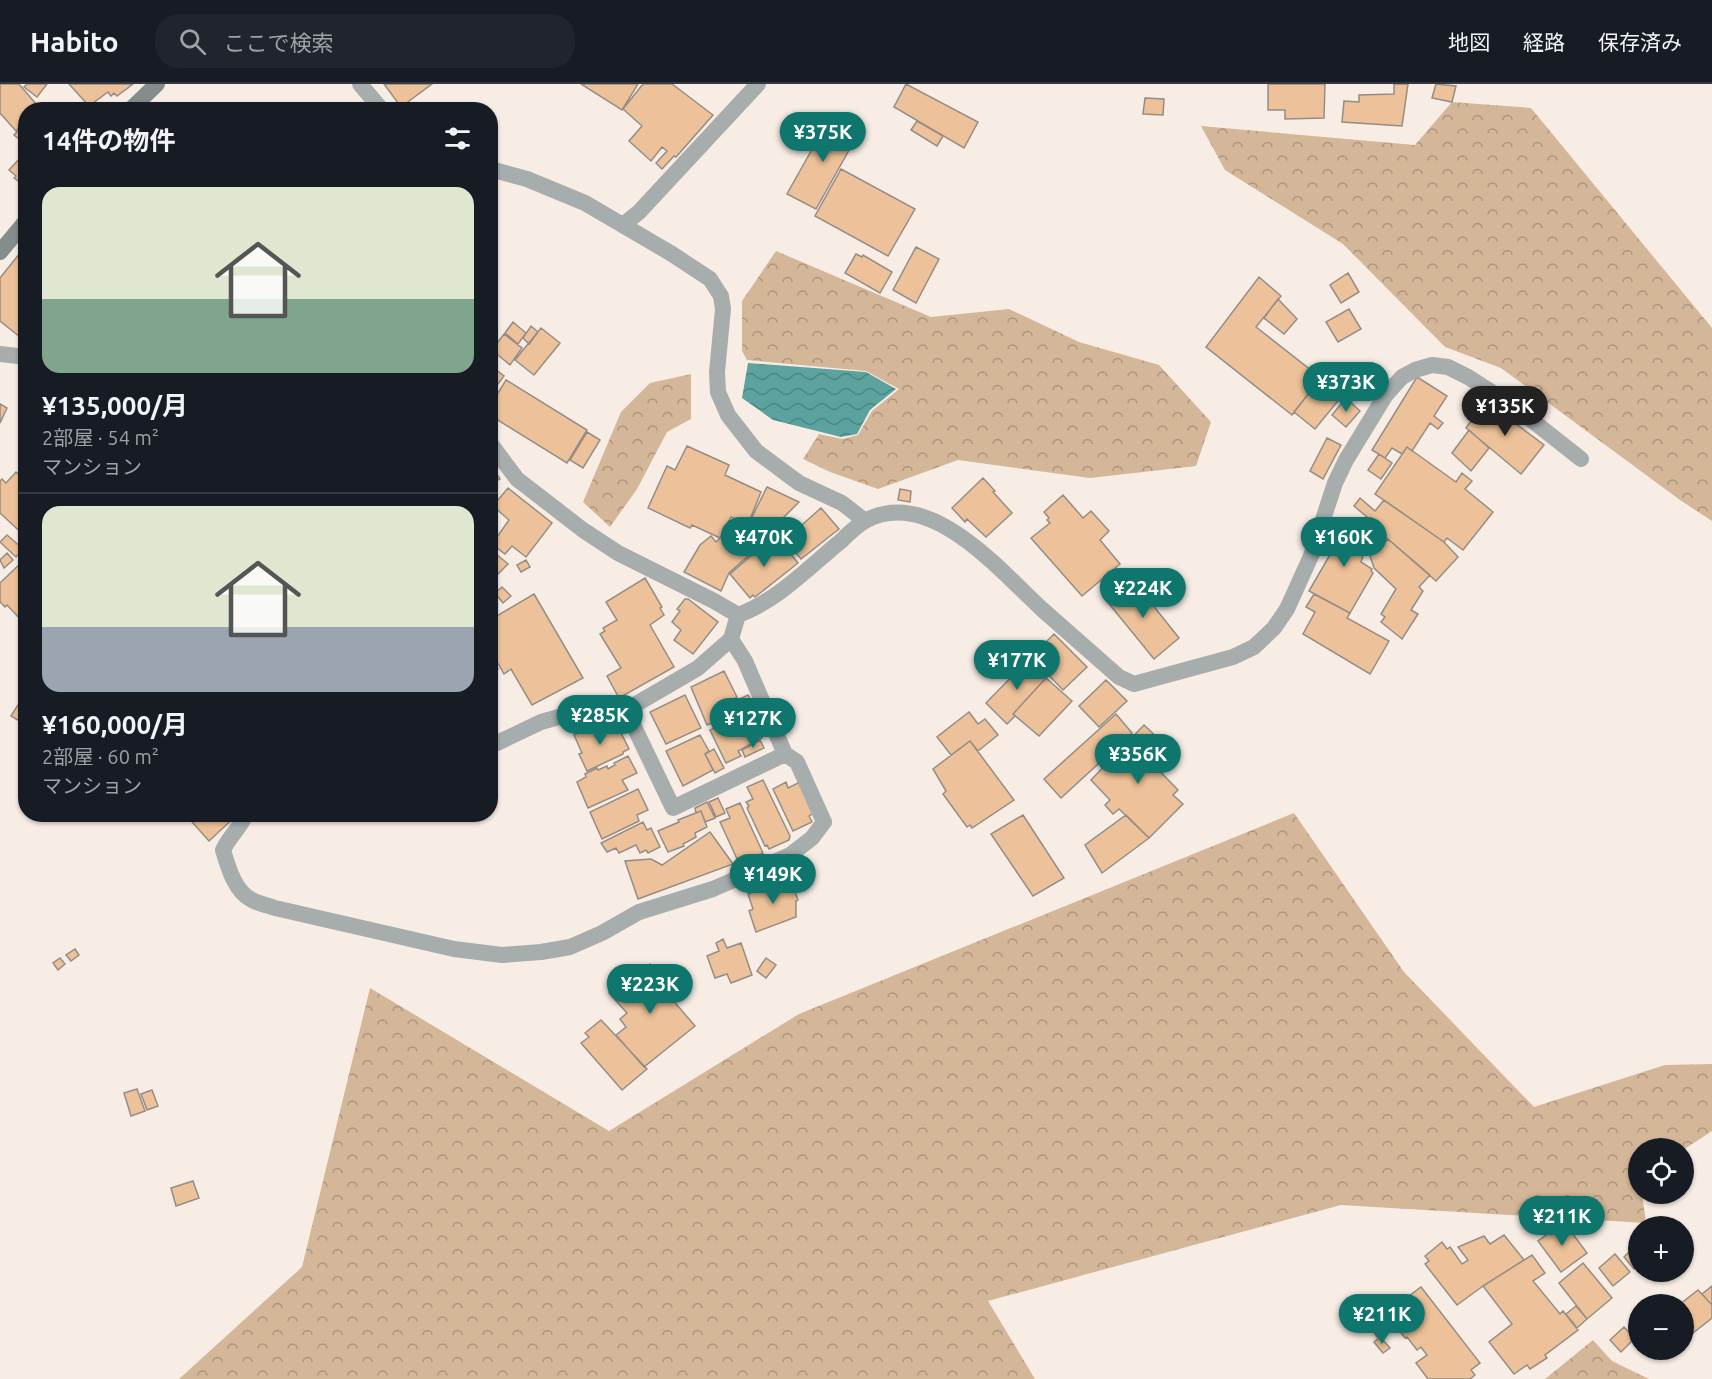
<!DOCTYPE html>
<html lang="ja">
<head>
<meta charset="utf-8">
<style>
  :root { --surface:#171b24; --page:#20242c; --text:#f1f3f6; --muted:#9ea1a6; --line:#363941; --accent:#0f766e }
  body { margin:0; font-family:Ubuntu,"Noto Sans JP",sans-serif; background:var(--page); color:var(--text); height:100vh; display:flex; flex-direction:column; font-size:22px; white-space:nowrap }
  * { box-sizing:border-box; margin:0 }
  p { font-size:20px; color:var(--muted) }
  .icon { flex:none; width:33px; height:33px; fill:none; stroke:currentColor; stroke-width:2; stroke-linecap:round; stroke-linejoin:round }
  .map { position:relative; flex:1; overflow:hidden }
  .panel { position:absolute; left:18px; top:18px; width:480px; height:720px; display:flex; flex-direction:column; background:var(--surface); border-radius:24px; box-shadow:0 2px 4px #0004 }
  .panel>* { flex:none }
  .tools { position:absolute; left:1628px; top:1054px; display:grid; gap:12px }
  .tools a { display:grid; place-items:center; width:66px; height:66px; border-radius:50%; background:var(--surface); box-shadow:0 2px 4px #0004; font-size:30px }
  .price { position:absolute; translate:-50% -51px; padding:0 14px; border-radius:21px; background:var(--accent); color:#fff; font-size:20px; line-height:39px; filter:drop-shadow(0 2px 3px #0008) }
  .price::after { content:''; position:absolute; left:50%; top:36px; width:18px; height:14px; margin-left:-9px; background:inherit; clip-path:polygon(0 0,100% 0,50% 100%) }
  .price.current { background:#222; color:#fff }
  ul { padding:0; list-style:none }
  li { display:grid; align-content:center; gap:12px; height:318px; padding:0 24px }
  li+li { border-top:2px solid var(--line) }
  li span { display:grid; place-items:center; height:186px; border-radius:18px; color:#555 }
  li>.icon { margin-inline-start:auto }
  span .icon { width:108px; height:108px; fill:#fffc; stroke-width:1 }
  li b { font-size:26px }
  h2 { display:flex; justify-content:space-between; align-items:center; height:72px; padding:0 24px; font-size:26px }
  header { display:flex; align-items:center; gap:36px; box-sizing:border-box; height:84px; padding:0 30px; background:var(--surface); border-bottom:2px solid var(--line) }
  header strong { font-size:28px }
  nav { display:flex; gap:33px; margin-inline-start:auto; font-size:21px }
  .search { width:420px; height:54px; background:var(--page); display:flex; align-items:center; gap:15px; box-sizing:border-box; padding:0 21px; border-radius:24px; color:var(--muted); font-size:22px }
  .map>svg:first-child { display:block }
  .forest { fill:url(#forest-crowns) }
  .water { fill:url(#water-waves) }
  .building { fill:#edc29a; stroke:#958d85; stroke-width:1.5 }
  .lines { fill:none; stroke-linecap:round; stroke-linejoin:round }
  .minor { stroke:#a7adad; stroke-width:16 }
  .secondary { stroke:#848d8c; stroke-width:16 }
</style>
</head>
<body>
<header>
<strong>Habito</strong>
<div class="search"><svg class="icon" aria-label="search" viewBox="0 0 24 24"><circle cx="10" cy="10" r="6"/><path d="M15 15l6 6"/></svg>ここで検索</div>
<nav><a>地図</a><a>経路</a><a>保存済み</a></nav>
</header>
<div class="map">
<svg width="1712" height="1295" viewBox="0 0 1712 1295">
  <defs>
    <pattern id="forest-crowns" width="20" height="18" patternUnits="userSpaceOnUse" patternTransform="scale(1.5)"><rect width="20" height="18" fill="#d4b699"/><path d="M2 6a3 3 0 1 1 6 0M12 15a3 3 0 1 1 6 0" fill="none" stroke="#ad957d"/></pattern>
    <pattern id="water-waves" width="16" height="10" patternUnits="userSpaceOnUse" patternTransform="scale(1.5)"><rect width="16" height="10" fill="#5ca39f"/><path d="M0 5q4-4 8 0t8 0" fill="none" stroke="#4d8582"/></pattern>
  </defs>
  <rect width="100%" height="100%" fill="#f7ede5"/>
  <path class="forest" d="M1452,18L1531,24L1712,244V437L1680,416L1501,284L1445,263L1343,160L1225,86L1201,42L1415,61Z
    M776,167L931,233L1009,225L1079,258L1159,281L1211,338L1196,382L1090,394L958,376L878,405L830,388L803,375L819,350L842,355L858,351L872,327L899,305L866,287L747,276L742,267V217Z
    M691,290V335L667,348L637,405L610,443L583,418L621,328L650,299Z
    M1294,729L1404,888L1534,1023L1665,981L1712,980V1047L1683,1066L1638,1065V1110H1642L1646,1139L1341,1121L988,1217L1035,1295H179L302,1183L370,904L609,1047L799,930Z
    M1593,1256L1612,1277L1649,1295H1545Z"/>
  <path class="water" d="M748,279L866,288L896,305L870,326L857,350L841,353L773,336L742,314Z"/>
  <path class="building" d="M0,0H19L37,21L33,26H26V36L16,47L0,29Z
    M27,0H47L37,13L24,3Z
    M69,0H133L117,12L114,9L111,12L108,8L89,22Z
    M384,0H432L401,23Z
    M581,0H638L622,26Z
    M643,0H672L713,31L676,73L674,72L662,85L656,79L667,67L662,63L651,77L629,57L642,42L623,25Z
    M906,0L978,38L964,64L894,23Z
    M1268,0H1325L1324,34L1285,35V26H1268Z
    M1394,0H1408L1402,42L1342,38L1344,17L1359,18V11L1394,10Z
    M1436,0L1456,2L1452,18L1432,14Z
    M1145,14L1164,15L1163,31L1143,30Z
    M829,35L833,38L835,35L856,46L854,51L857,52L816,125L787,110Z
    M917,37L943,52L937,62L911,46Z
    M25,40H26V61L14,51Z
    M26,68V103L14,94L16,92L9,86Z
    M841,85L915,125L888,172L815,132Z
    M916,163L939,175L916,219L893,206Z
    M20,169L26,173L24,256L0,237V194Z
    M856,170L862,173L863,171L892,188L880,209L845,189Z
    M1348,189L1359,208L1341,219L1330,201Z
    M1259,193L1281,212L1256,243L1321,294L1292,331L1206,263Z
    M1278,215L1297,235L1284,250L1264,234Z
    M1349,225L1361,245L1338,258L1326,238Z
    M513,238L526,249L518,260L505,249Z
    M531,242L538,248L529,260L523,254Z
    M541,244L560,259L534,291L515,276Z
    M504,250L522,264L510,281L492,266Z
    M491,282L504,292L498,300L490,293Z
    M1328,285L1350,302L1315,345L1294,328Z
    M1417,293L1447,312L1434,332L1443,339L1438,345L1430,339L1412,367L1407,363L1402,370L1392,364L1385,374L1372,366Z
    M506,296L587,346L567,379L493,333L497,328L490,324V322Z
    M1346,314L1360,327L1346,343L1332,331Z
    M1486,317L1544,361L1521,390L1466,344Z
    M0,320L7,324L0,339Z
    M1469,346L1489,364L1471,387L1452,369Z
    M587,348L600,356L583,384L570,376Z
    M1327,354L1341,361L1323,395L1310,387Z
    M687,362L729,381L725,391L761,408L748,440L731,433L720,454L692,441L690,444L648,424L667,382L675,386Z
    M1407,363L1456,398L1462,389L1472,397L1465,405L1493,428L1463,466L1447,454L1444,458L1375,410Z
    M1379,370L1392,379L1381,395L1368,386Z
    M490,380L500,395L490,400Z
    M16,388L26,396V453L0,429V397L2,395L6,399Z
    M983,394L995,407L993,408L1012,429L986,453L967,435L965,438L952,424Z
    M767,403L799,418L758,459L744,449Z
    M508,404L552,439L526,473L512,462L505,470L492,460L509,436L493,422Z
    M900,405L911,407L910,418L898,416Z
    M1063,411L1083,434L1091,427L1109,447L1100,456L1120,480L1082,512L1031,454L1050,439L1047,436L1049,434L1044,428Z
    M1360,414L1375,427L1384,416L1444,458L1458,473L1436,497L1365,435L1367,433L1354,422Z
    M821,424L839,445L801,475L785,456Z
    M1340,435L1361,444L1358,450L1369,453L1361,478L1372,485L1371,487L1373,489L1350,529L1309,507L1331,469L1326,467Z
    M734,440L757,464L729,489L721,507L684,488L700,461L711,452L716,458Z
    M7,451L23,465L16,473L0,458Z
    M775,451L798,479L755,513L753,511L750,514L730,490Z
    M1388,455L1430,491L1419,503L1423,507L1411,526L1418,530L1402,555L1381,538L1385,533L1381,530L1396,505L1374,484L1370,472Z
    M490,465L508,480L490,498Z
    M7,469L13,476L4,484L0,476Z
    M526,476L530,483L521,488L517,481Z
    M22,478L26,482V541L7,521L5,523L0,518V499Z
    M645,494L662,523L660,524L664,531L650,541L674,583L619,614L607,592L621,584L600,550L605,547L603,544L617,536L606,518Z
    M1132,495L1179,554L1154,575L1106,516Z
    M502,503L511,512L503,519L495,509Z
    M534,510L583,594L532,621L511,585L504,590L495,574L497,573L493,567L490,568V536Z
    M1314,510L1350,529L1347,534L1389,557L1370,590L1303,550L1315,528L1306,523Z
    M685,515H688L718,538L693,570L674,556L681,546L672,538L680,527L677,525Z
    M1054,550L1087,583L1063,606L1031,573Z
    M490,574L498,585L490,590Z
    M1030,574L1046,590L1044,592L1046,594L1013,630L1015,632L1007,640L986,619Z
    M724,587L737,613L722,622L728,632L707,641L691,603Z
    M1046,594L1072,617L1039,652L1013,630Z
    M1106,596L1127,617L1099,643L1079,622Z
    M26,608V641L11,632Z
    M685,611L701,644L666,660L650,628Z
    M748,611L754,621L736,630L731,619Z
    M751,627L762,654L738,667L741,672L726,679L710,646Z
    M969,628L978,640L985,635L998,651L978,667L970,657L951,671L937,653Z
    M1116,630L1132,649L1061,714L1044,695Z
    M594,641L599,651L618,643L629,665L623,668V670L587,687L579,670L582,669L574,651Z
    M1144,641L1162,658L1147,674L1178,706L1173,711L1183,720L1149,754L1119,725L1113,730L1105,721L1110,716L1091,696Z
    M700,651L709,667L705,670L713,686L683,702L666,667Z
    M760,656L764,664L745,673L742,666Z
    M970,657L1014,716L972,744L970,741L967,743L943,710L946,707L933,685Z
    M714,665L724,684L715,689L705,670Z
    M628,672L637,689L622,696L628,706L588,724L577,698L586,693L585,690L597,684L598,686L607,682L608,685L615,681L614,679Z
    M763,696L790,752L789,756L769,765L767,761L765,762L747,724L749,722L746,718L753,715L747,703Z
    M786,698L788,704L800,698L815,728L809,732L812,738L793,747L773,705Z
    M638,705L648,726L637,731L639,737L602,755L590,728Z
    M718,714L725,729L716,733L709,718Z
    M707,718L715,734L705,738L701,727L696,729L695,724Z
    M740,719L763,769L741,778L740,776L738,777L720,738L730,734L726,725Z
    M701,727L707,743L695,749L696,753L683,760L684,762L668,768L658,747L679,738L678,736Z
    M185,730H238L209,757Z
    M1023,731L1064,794L1033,812L991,750Z
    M1126,731L1149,754L1102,789L1085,761Z
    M643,738L647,746L651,744L660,763L648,769L646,766L640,769L636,761L619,769L616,764L607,768L601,759Z
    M710,748L733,780L638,815L625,777L651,775L662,781Z
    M790,794L798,816L796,817V833L756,848L749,827L753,825L748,810Z
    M723,855L727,864L741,859L752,891L731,899L727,890L715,894L707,872L719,867L716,859Z
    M75,865L79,871L71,877L66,871Z
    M60,874L65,880L58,886L53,879Z
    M766,874L776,881L766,894L757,887Z
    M650,880L665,897L667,895L677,905L671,914L695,942L644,983L616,951L626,943L620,935L627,929L609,909L633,889L637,893Z
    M601,936L647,985L622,1006L581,959L589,953L585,949Z
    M137,1005L145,1027L131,1032L124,1009Z
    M152,1006L158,1022L147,1026L141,1010Z
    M193,1097L199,1114L176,1122L171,1104Z
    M1564,1138L1587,1169L1561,1188L1538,1157Z
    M1504,1151L1524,1176L1483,1202L1457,1221L1425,1180L1429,1177L1425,1172L1442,1158L1447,1165L1450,1163L1462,1180L1468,1176L1458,1163L1484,1152L1490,1160Z
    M1631,1166L1638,1173V1181L1634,1185L1624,1173Z
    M1615,1170L1630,1188L1613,1202L1599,1184Z
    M1532,1171L1545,1189L1533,1197L1560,1230L1563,1227L1578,1246L1545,1271L1547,1274L1530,1285L1527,1281L1514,1290L1489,1258L1512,1240L1483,1202Z
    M1583,1179L1612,1214L1587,1235L1559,1199Z
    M1712,1202V1221L1702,1210Z
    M1421,1203L1480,1279L1471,1286L1475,1291L1470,1295H1428L1416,1279L1427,1271L1421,1263L1417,1266L1407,1253L1405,1254L1386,1229Z
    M1698,1206L1712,1221V1234L1688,1253L1683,1246V1221H1679Z
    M1576,1222L1587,1235L1577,1244L1566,1230Z
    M1370,1235L1380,1251L1377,1253L1372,1245L1368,1248L1362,1239Z
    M1624,1243L1635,1254L1621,1268L1610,1256Z
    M1380,1253L1390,1264L1383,1269L1374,1258Z
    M1650,1266H1672L1666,1271L1663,1268L1656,1273Z"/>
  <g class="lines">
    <path class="minor" d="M360,0L382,26
      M490,85L527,95L585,119L672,170L710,195L721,212L723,225L717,288L718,308L728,331L756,367L799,399L842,419L865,437
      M623,141L639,128L758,0
      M0,270L26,273
      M490,359L517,395L583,446L618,469L714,517L738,531C777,517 809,483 841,457C848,450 856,442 865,437C930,401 1001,488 1044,527C1069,549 1094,571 1119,593L1134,600L1233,573L1254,563L1274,544L1287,525L1311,472L1335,399L1346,376L1385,312L1402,293L1415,286L1432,281L1448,283L1468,293L1515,323L1581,375
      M626,626L673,724L785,670
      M490,659H497L541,638L566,631L583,633L626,626L698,584L731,555L738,531
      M246,730C240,744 229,753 223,766C228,783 235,808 252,816C259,820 268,821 275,824L454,865L502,871L541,868L570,863L602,849L639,828L713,805L790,771L812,754L824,738L797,678L785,670L745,577L731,555"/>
    <path class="secondary" d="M130,26L157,0
      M0,168L26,137"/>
  </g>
</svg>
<div class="tools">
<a><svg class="icon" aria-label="locate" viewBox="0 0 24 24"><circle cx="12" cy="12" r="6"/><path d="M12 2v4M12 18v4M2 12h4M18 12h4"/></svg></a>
<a>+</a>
<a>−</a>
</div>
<b class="price" style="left:823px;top:79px">¥375K</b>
<b class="price" style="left:1346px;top:329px">¥373K</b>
<b class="price current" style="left:1505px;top:353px">¥135K</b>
<b class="price" style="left:764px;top:484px">¥470K</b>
<b class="price" style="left:1344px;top:484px">¥160K</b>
<b class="price" style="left:1143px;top:535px">¥224K</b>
<b class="price" style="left:1017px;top:607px">¥177K</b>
<b class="price" style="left:600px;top:662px">¥285K</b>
<b class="price" style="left:753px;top:665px">¥127K</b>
<b class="price" style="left:1138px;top:701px">¥356K</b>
<b class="price" style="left:773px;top:821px">¥149K</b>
<b class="price" style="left:650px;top:931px">¥223K</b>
<b class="price" style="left:1562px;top:1163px">¥211K</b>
<b class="price" style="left:1382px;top:1261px">¥211K</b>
<section class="panel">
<h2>14件の物件<svg class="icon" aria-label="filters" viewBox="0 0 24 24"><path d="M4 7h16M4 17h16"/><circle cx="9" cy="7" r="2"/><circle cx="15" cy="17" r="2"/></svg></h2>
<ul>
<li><span style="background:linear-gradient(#dfe7d0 60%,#7fa58c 0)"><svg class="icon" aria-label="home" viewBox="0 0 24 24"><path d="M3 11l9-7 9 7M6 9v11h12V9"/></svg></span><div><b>¥135,000/月</b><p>2部屋 · 54 m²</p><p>マンション</p></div></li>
<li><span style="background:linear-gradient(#dfe7d0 65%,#9aa5b1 0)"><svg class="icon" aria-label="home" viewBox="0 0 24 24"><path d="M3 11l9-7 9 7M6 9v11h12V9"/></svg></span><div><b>¥160,000/月</b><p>2部屋 · 60 m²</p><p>マンション</p></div></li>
</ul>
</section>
</div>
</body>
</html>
